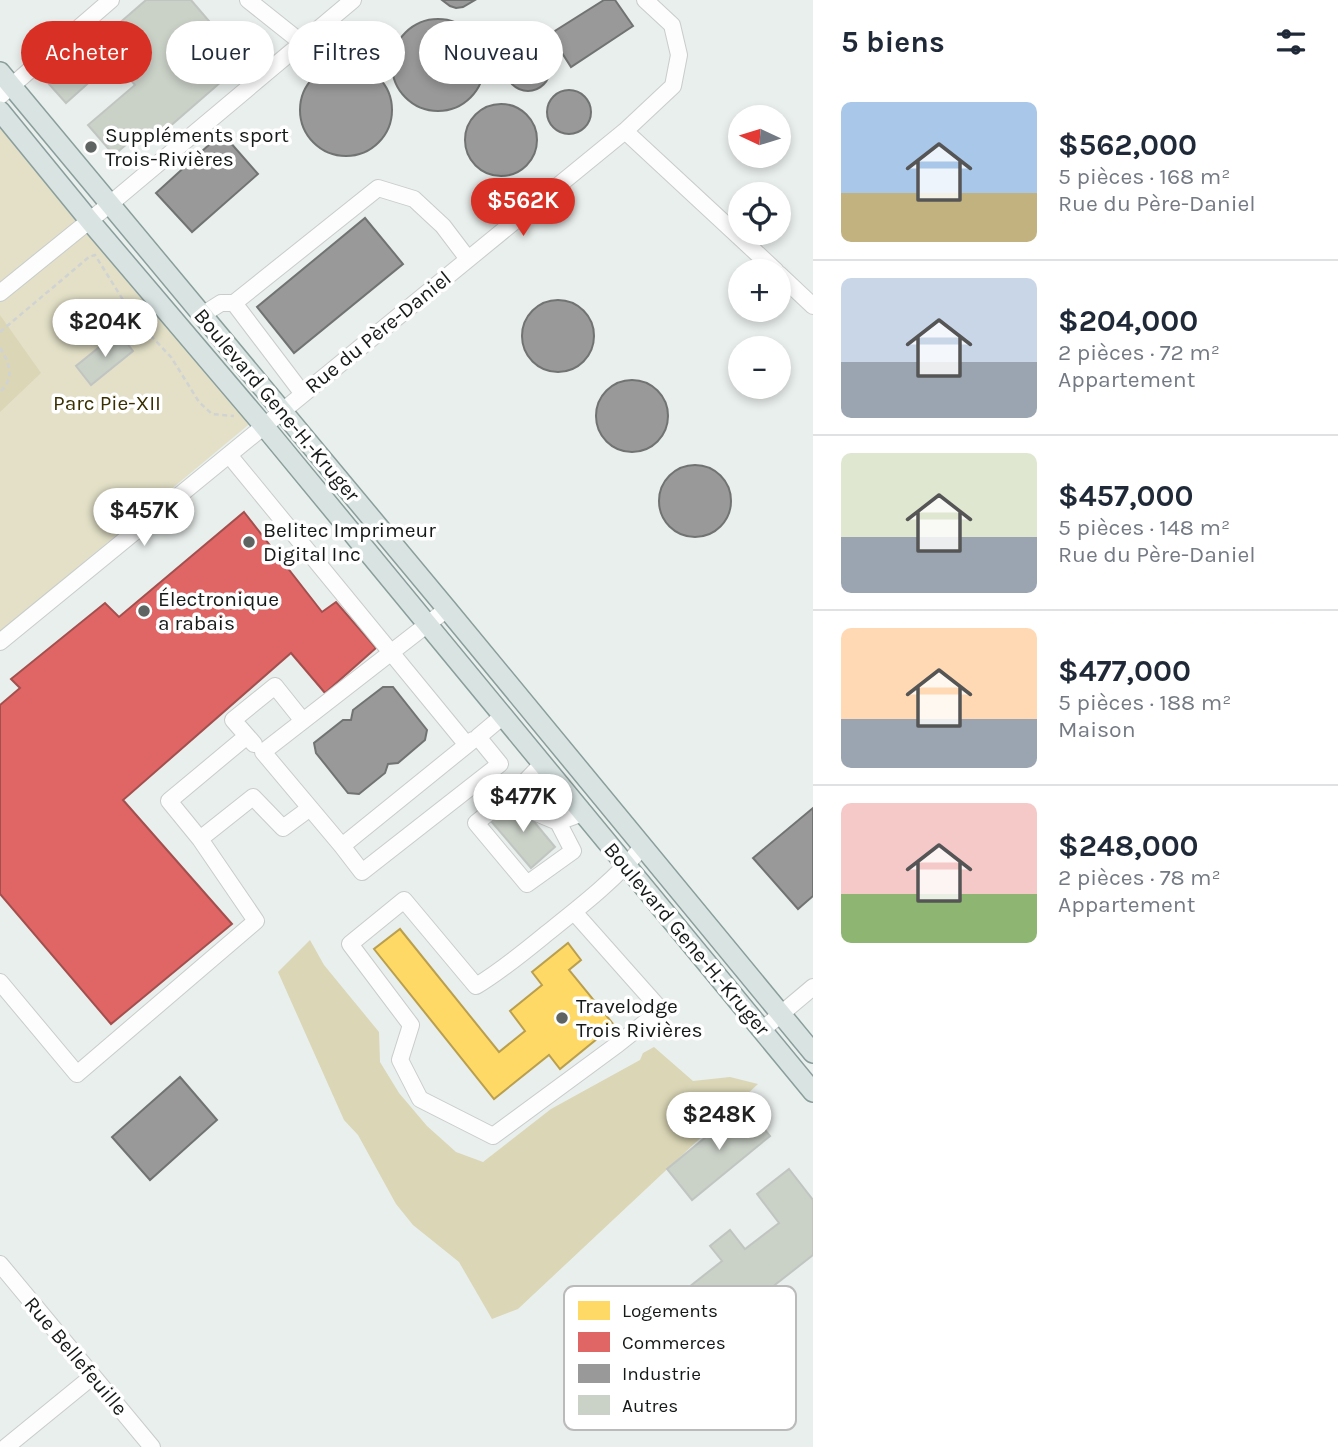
<!DOCTYPE html>
<html lang="fr">
<head>
<meta charset="utf-8">
<style>
  :root { --surface:#fff; --page:#f6f6f7; --text:#1f2937; --muted:#747a83; --line:#e0e1e3; --accent:#d93025 }
  body { margin:0; font-family:Karla,sans-serif; background:var(--page); color:var(--text); height:100vh; display:flex; flex-direction:column; font-size:26px; white-space:nowrap }
  * { box-sizing:border-box; margin:0 }
  p { font-size:23px; color:var(--muted) }
  .icon { flex:none; width:38px; height:38px; fill:none; stroke:currentColor; stroke-width:2; stroke-linecap:round; stroke-linejoin:round }
  .map { position:relative; flex:1; overflow:hidden }
  .sheet { display:flex; flex-direction:column; background:var(--surface); width:525px }
  .sheet>* { flex:none }
  .top-card { position:absolute; left:21px; top:21px; width:665px; height:63px; display:flex; gap:14px }
  .needle { width:46px; rotate:274deg }
  .buttons { position:absolute; left:728px; top:105px; display:grid; gap:14px }
  .buttons a { display:grid; place-items:center; width:63px; height:63px; border-radius:50%; background:var(--surface); box-shadow:0 4px 10px #0003; font-size:35px }
  .price { position:absolute; translate:-50% -60px; padding:0 16px; border-radius:24px; background:#fff; color:#222; font-size:23px; line-height:46px; filter:drop-shadow(0 2px 4px #0008) }
  .price::after { content:''; position:absolute; left:50%; top:42px; width:21px; height:16px; margin-left:-10px; background:inherit; clip-path:polygon(0 0,100% 0,50% 100%) }
  .price.active { background:var(--accent); color:#fff }
  ul { padding:0; list-style:none }
  li { display:flex; align-items:center; gap:21px; height:175px; padding:0 28px }
  li+li { border-top:2px solid var(--line) }
  li span { display:grid; place-items:center; flex:none; width:196px; height:140px; border-radius:10px; color:#555 }
  li>.icon { margin-inline-start:auto }
  span .icon { width:84px; height:84px; fill:#fffc; stroke-width:1 }
  li b { font-size:30px }
  h2 { display:flex; justify-content:space-between; align-items:center; height:84px; padding:0 28px; font-size:30px }
  .tag { padding:0 24px; border-radius:32px; background:var(--surface); box-shadow:0 4px 10px #0003; font-size:24px; line-height:63px }
  .tag.active { background:var(--accent); color:#fff }
  main { display:flex; flex:1; min-height:0 }
  .map>svg:first-child { display:block }
  .green { fill:#e3e0c7 }
  .forest { fill:#dad6b6 }
  .homes { fill:#ffd966; stroke:#b99f4e; stroke-width:2 }
  .shops { fill:#e06666; stroke:#a34f4e; stroke-width:2 }
  .industry { fill:#999; stroke:#717372; stroke-width:2 }
  .building { fill:#cad1c7; stroke:#c1c5c1; stroke-width:2 }
  .lines { fill:none; stroke-linecap:round; stroke-linejoin:round }
  .minor-casing { stroke:#c8ccca; stroke-width:18 }
  .major-casing { stroke:#8a9e9c; stroke-width:22 }
  .path { stroke:#d0d3d2; stroke-width:2.5; stroke-dasharray:5 3.5; stroke-linecap:butt }
  .minor { stroke:#fcfdfc; stroke-width:16 }
  .major { stroke:#d8e3e2; stroke-width:19 }
  .poi-dot { fill:#5f6462; stroke:#fff; stroke-width:2.5 }
  .labels { text-anchor:middle; stroke-width:7; stroke-linejoin:round; paint-order:stroke }
  .poi-label { font-size:21px; fill:#151917; stroke:#fff; text-anchor:start }
  .street-label { font-size:21px; fill:#151917; stroke:#fff }
  .park-label { font-size:21px; fill:#392f01; stroke:#fff }
  .key { fill:#fff; stroke:#b9bab9; stroke-width:2 }
  .key-label { font-size:19px; fill:#151917 }
</style>
</head>
<body>
<main>
<div class="map">
<svg width="813" height="1447" viewBox="0 0 813 1447">
  <rect width="100%" height="100%" fill="#e9efec"/>
  <path class="green" d="M0,112L259,416L0,632Z"/>
  <path class="forest" d="M0,315L41,373L0,412Z
    M310,940L324,965L379,1032L380,1062L399,1093L427,1126L456,1152L483,1162L551,1109L640,1060L643,1053L654,1047L693,1081L730,1077L758,1084L518,1309L492,1319L459,1262L413,1225L396,1204L358,1135L344,1120L278,972Z"/>
  <path class="homes" d="M400,929L499,1052L525,1031L510,1011L542,985L532,972L568,943L581,960L569,970L614,1025L560,1069L549,1055L494,1099L374,949Z"/>
  <path class="shops" d="M244,512L322,612L336,602L376,648L325,693L291,653L123,800L232,924L111,1024L0,894V705L20,688L11,679L105,603L119,617Z"/>
  <path class="industry" d="M442,0H475L463,7L456,8L450,6Z
    M604,0H615L633,26L571,67L550,34Z
    M392 65a46 46 0 1 1 92 0a46 46 0 1 1-92 0Z
    M506 69a22 22 0 1 1 44 0a22 22 0 1 1-44 0Z
    M300 110a46 46 0 1 1 92 0a46 46 0 1 1-92 0Z
    M547 112a22 22 0 1 1 44 0a22 22 0 1 1-44 0Z
    M465 140a36 36 0 1 1 72 0a36 36 0 1 1-72 0Z
    M222,133L258,174L192,232L156,193Z
    M365,218L403,264L294,353L257,307Z
    M522 336a36 36 0 1 1 72 0a36 36 0 1 1-72 0Z
    M596 416a36 36 0 1 1 72 0a36 36 0 1 1-72 0Z
    M659 501a36 36 0 1 1 72 0a36 36 0 1 1-72 0Z
    M383,687H393L427,730L425,740L398,763L388,764L385,773L359,794L348,793L316,753L314,743L343,720H351L353,710Z
    M813,808V896L798,909L753,858Z
    M180,1077L217,1120L150,1180L112,1137Z"/>
  <path class="building" d="M146,0H191L244,62L153,141L143,130L114,155L88,125L135,85L114,60L66,103L49,84Z
    M118,332L133,351L91,385L76,366Z
    M516,800L555,847L531,868L491,821Z
    M745,1105L770,1136L692,1200L667,1169Z
    M789,1169L813,1200V1255L696,1347L665,1306L722,1261L710,1246L730,1230L745,1249L779,1223L757,1194Z"/>
  <g class="lines">
    <defs>
      <path id="minor" d="M248,0L302,43
        M0,96L111,0
        M625,131L776,271
        M779,274L813,306
        M0,293L110,204L353,0
        M234,303L378,188L414,199L443,226L468,259
        M202,315L221,303H234L303,394
        M229,455L467,745
        M447,609L263,752L342,846L362,872L500,764L478,737L503,716
        M0,642L625,131L673,86L679,55L672,25L645,0
        M254,744L233,720L275,686L303,721
        M542,764L519,788L527,809L558,822L583,813
        M519,788L476,823L527,884L573,851L558,822
        M200,839L253,797L283,828L310,808
        M342,846L473,740
        M574,912L661,1010L618,1044L493,1136L420,1099L400,1060L411,1025L350,944L404,900L476,986C501,971 524,952 546,934C580,907 615,880 643,846
        M0,982L77,1074L256,921L200,839L169,801L247,736
        M762,1030L813,987
        M0,1264L152,1447
        M6,1447L93,1376"/>
      <path id="major" d="M0,72L447,609L813,1053
        M0,111L89,220L264,426L813,1092"/>
    </defs>
    <use href="#minor" class="minor-casing"/>
    <use href="#major" class="major-casing"/>
    <path class="path" d="M0,332L89,257L95,255L135,319L171,357L199,402L212,414L234,416
      M0,348C10,363 15,378 0,392"/>
    <use href="#minor" class="minor"/>
    <use href="#major" class="major"/>
  </g>
  <g class="poi-dot">
    <circle cx="91" cy="147" r="7"/>
    <circle cx="249" cy="542" r="7"/>
    <circle cx="144" cy="611" r="7"/>
    <circle cx="562" cy="1018" r="7"/>
  </g>
  <g class="labels">
    <g class="poi-label">
      <text x="105" y="142">Suppléments sport<tspan x="105" dy="24">Trois-Rivières</tspan></text>
      <text x="263" y="537">Belitec Imprimeur<tspan x="263" dy="24">Digital Inc</tspan></text>
      <text x="158" y="606">Électronique<tspan x="158" dy="24">a rabais</tspan></text>
      <text x="576" y="1013">Travelodge<tspan x="576" dy="24">Trois Rivières</tspan></text>
    </g>
    <g class="street-label">
      <text transform="translate(378 332) rotate(-39)" y="7">Rue du Père-Daniel</text>
      <text transform="translate(277 405) rotate(50)" y="7">Boulevard Gene-H.-Kruger</text>
      <text transform="translate(687 939) rotate(50)" y="7">Boulevard Gene-H.-Kruger</text>
      <text transform="translate(76 1356) rotate(50)" y="7">Rue Bellefeuille</text>
    </g>
    <g class="park-label">
      <text x="107" y="410">Parc Pie-XII</text>
    </g>
  </g>
  <rect x="564" y="1286" width="232" height="144" rx="10" class="key"/>
  <rect x="578" y="1301" width="32" height="19" fill="#ffd966"/>
  <rect x="578" y="1332" width="32" height="20" fill="#e06666"/>
  <rect x="578" y="1364" width="32" height="19" fill="#999"/>
  <rect x="578" y="1395" width="32" height="20" fill="#cad1c7"/>
  <g class="key-label">
    <text x="622" y="1317">Logements</text>
    <text x="622" y="1349">Commerces</text>
    <text x="622" y="1380">Industrie</text>
    <text x="622" y="1412">Autres</text>
  </g>
</svg>
<div class="buttons">
<a><svg class="needle" viewBox="-14 -14 28 28"><path d="M0-13l5 13h-10z" fill="#e53935"/><path d="M0 13l5-13h-10z" fill="#747a83"/></svg></a>
<a><svg class="icon" aria-label="locate" viewBox="0 0 24 24"><circle cx="12" cy="12" r="6"/><path d="M12 2v4M12 18v4M2 12h4M18 12h4"/></svg></a>
<a>+</a>
<a>−</a>
</div>
<b class="price active" style="left:523px;top:238px">$562K</b>
<b class="price" style="left:105px;top:359px">$204K</b>
<b class="price" style="left:144px;top:548px">$457K</b>
<b class="price" style="left:523px;top:834px">$477K</b>
<b class="price" style="left:719px;top:1152px">$248K</b>
<div class="top-card">
<a class="tag active">Acheter</a>
<a class="tag">Louer</a>
<a class="tag">Filtres</a>
<a class="tag">Nouveau</a>
</div>
</div>
<section class="sheet">
<h2>5 biens<svg class="icon" aria-label="filters" viewBox="0 0 24 24"><path d="M4 7h16M4 17h16"/><circle cx="9" cy="7" r="2"/><circle cx="15" cy="17" r="2"/></svg></h2>
<ul>
<li><span style="background:linear-gradient(#a9c7e8 65%,#c2b280 0)"><svg class="icon" aria-label="home" viewBox="0 0 24 24"><path d="M3 11l9-7 9 7M6 9v11h12V9"/></svg></span><div><b>$562,000</b><p>5 pièces · 168 m²</p><p>Rue du Père-Daniel</p></div></li>
<li><span style="background:linear-gradient(#c9d6e8 60%,#9aa5b1 0)"><svg class="icon" aria-label="home" viewBox="0 0 24 24"><path d="M3 11l9-7 9 7M6 9v11h12V9"/></svg></span><div><b>$204,000</b><p>2 pièces · 72 m²</p><p>Appartement</p></div></li>
<li><span style="background:linear-gradient(#dfe7d0 60%,#9aa5b1 0)"><svg class="icon" aria-label="home" viewBox="0 0 24 24"><path d="M3 11l9-7 9 7M6 9v11h12V9"/></svg></span><div><b>$457,000</b><p>5 pièces · 148 m²</p><p>Rue du Père-Daniel</p></div></li>
<li><span style="background:linear-gradient(#ffd9b3 65%,#9aa5b1 0)"><svg class="icon" aria-label="home" viewBox="0 0 24 24"><path d="M3 11l9-7 9 7M6 9v11h12V9"/></svg></span><div><b>$477,000</b><p>5 pièces · 188 m²</p><p>Maison</p></div></li>
<li><span style="background:linear-gradient(#f6c9c9 65%,#8fb573 0)"><svg class="icon" aria-label="home" viewBox="0 0 24 24"><path d="M3 11l9-7 9 7M6 9v11h12V9"/></svg></span><div><b>$248,000</b><p>2 pièces · 78 m²</p><p>Appartement</p></div></li>
</ul>
</section>
</main>
</body>
</html>
